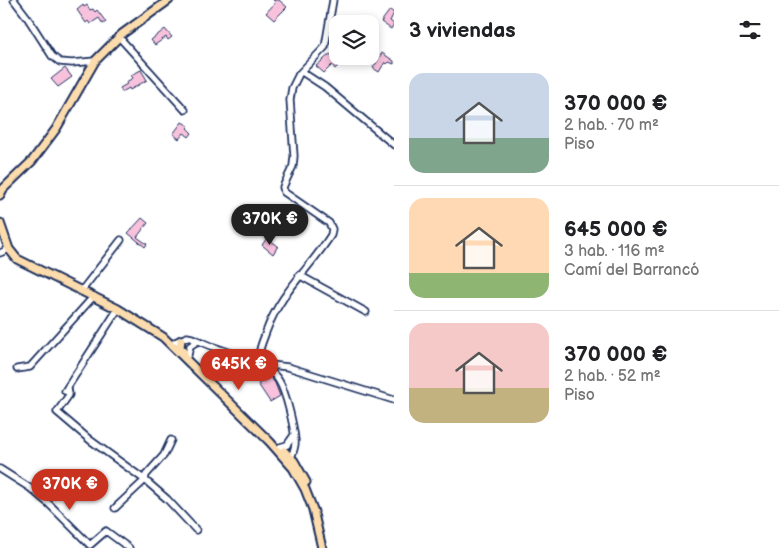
<!DOCTYPE html>
<html lang="es">
<head>
<meta charset="utf-8">
<style>
  :root { --surface:#fff; --page:#f2f2f2; --text:#202124; --muted:#757577; --line:#e0e0e0; --accent:#c8321e }
  body { margin:0; font-family:"Balsamiq Sans",sans-serif; background:var(--page); color:var(--text); height:100vh; display:flex; flex-direction:column; font-size:19px; white-space:nowrap }
  * { box-sizing:border-box; margin:0 }
  p { font-size:16px; color:var(--muted) }
  .icon { flex:none; width:28px; height:28px; fill:none; stroke:currentColor; stroke-width:2; stroke-linecap:round; stroke-linejoin:round }
  .map { position:relative; flex:1; overflow:hidden }
  .side { display:flex; flex-direction:column; background:var(--surface); width:385px }
  .side>* { flex:none }
  .tools { position:absolute; left:329px; top:15px; display:grid; gap:10px }
  .tools a { display:grid; place-items:center; width:50px; height:50px; border-radius:10px; background:var(--surface); box-shadow:0 2px 8px #0003; font-size:25px }
  .price { position:absolute; translate:-50% -42px; padding:0 11px; border-radius:18px; background:var(--accent); color:#fff; font-size:16px; line-height:32px; filter:drop-shadow(0 1px 2px #0008) }
  .price::after { content:''; position:absolute; left:50%; top:30px; width:15px; height:11px; margin-left:-8px; background:inherit; clip-path:polygon(0 0,100% 0,50% 100%) }
  .price.active { background:#222; color:#fff }
  ul { padding:0; list-style:none }
  li { display:flex; align-items:center; gap:15px; height:125px; padding:0 15px }
  li+li { border-top:1px solid var(--line) }
  li span { display:grid; place-items:center; flex:none; width:140px; height:100px; border-radius:15px; color:#555 }
  li>.icon { margin-inline-start:auto }
  span .icon { width:60px; height:60px; fill:#fffc; stroke-width:1 }
  li b { font-size:21px }
  h2 { display:flex; justify-content:space-between; align-items:center; height:60px; padding:0 15px; font-size:21px }
  main { display:flex; flex:1; min-height:0 }
  .map>svg:first-child { display:block }
  .building { fill:#f8c2dd; stroke:#1b2f5e }
  .lines { fill:none; stroke-linecap:round; stroke-linejoin:round }
  .minor-casing { stroke:#1b2f5e; stroke-width:9 }
  .major-casing { stroke:#1b2f5e; stroke-width:11 }
  .minor { stroke:#fff; stroke-width:5.5 }
  .major { stroke:#fcdcac; stroke-width:7 }
</style>
</head>
<body>
<main>
<div class="map">
<svg width="394" height="548" viewBox="0 0 394 548">
  <rect width="100%" height="100%" fill="#fff"/>
  <filter id="ink" filterUnits="userSpaceOnUse"><feTurbulence type="fractalNoise" baseFrequency=".02" numOctaves="2"/><feDisplacementMap in="SourceGraphic" scale="10" xChannelSelector="R" yChannelSelector="G"/><feConvolveMatrix kernelMatrix="1 2 1 2 8 2 1 2 1" color-interpolation-filters="sRGB"/></filter>
  <g filter="url(#ink)">
    <path class="building" d="M273,0H279L287,7L274,20L266,13L276,2Z
      M83,5L84,7L87,5L90,10L93,9L95,12L97,10L106,22L103,24L99,18L90,24L88,21L86,23L77,10Z
      M390,10L394,13L390,21L394,24L391,29L381,22Z
      M165,29L172,37L168,40L166,37L155,45L151,40Z
      M382,53L394,61V64L389,62L387,64L385,62L379,72L373,68Z
      M330,54L340,64L335,69L332,65L324,73L316,66Z
      M65,68L72,77L58,87L51,79Z
      M141,70L147,80L130,90L129,88L122,92L120,88L127,84L126,82L133,78L131,75Z
      M182,122L189,126L187,128L192,133L189,137L184,133L179,139L173,134Z
      M142,218L148,223L137,237L147,244L145,247L128,233Z
      M267,238L278,246L273,254L262,245Z
      M270,377L275,383L280,396L270,402L258,384Z"/>
    <g class="lines">
      <defs>
        <path id="minor" d="M14,0L27,17L52,56L60,62L72,63L95,61
          M119,37L185,110
          M302,72L325,87L394,145
          M0,253L9,249
          M299,275L366,312
          M82,290L121,240
          M175,342L187,337L192,338L211,346L263,364L288,367L394,400
          M188,355L190,346L198,341
          M17,369L30,367L94,296
          M68,388L69,395L57,412L90,440L145,480L115,508
          M65,391L118,309
          M171,440L164,455L146,475L145,480L167,499L196,530
          M280,447L287,445L294,435
          M291,458C293,452 296,446 295,440C294,427 286,392 279,381C273,370 257,365 260,350C261,344 264,338 266,332C281,291 309,270 331,235L332,229L329,223L284,192L283,187L293,166L294,156L290,100L292,88L299,74L325,47L333,0
          M0,469L30,488L49,504L90,545L106,531L129,548"/>
        <path id="major" d="M0,195L3,189L32,161L56,129L95,61L122,34L169,0
          M0,223L9,249L17,259L118,309L163,337L270,442L293,468L305,489L314,512
          M181,340L180,347L184,353
          M284,451L294,461L306,482
          M313,510L322,548"/>
      </defs>
      <use href="#minor" class="minor-casing"/>
      <use href="#major" class="major-casing"/>
      <use href="#minor" class="minor"/>
      <use href="#major" class="major"/>
    </g>
  </g>
</svg>
<div class="tools">
<a><svg class="icon" aria-label="layers" viewBox="0 0 24 24"><path d="M12 4l9 5-9 5-9-5zM3 14l9 5 9-5"/></svg></a>
</div>
<b class="price active" style="left:270px;top:246px">370K €</b>
<b class="price" style="left:239px;top:391px">645K €</b>
<b class="price" style="left:70px;top:511px">370K €</b>
</div>
<section class="side">
<h2>3 viviendas<svg class="icon" aria-label="filters" viewBox="0 0 24 24"><path d="M4 7h16M4 17h16"/><circle cx="9" cy="7" r="2"/><circle cx="15" cy="17" r="2"/></svg></h2>
<ul>
<li><span style="background:linear-gradient(#c9d6e8 65%,#7fa58c 0)"><svg class="icon" aria-label="home" viewBox="0 0 24 24"><path d="M3 11l9-7 9 7M6 9v11h12V9"/></svg></span><div><b>370 000 €</b><p>2 hab. · 70 m²</p><p>Piso</p></div></li>
<li><span style="background:linear-gradient(#ffd9b3 75%,#8fb573 0)"><svg class="icon" aria-label="home" viewBox="0 0 24 24"><path d="M3 11l9-7 9 7M6 9v11h12V9"/></svg></span><div><b>645 000 €</b><p>3 hab. · 116 m²</p><p>Camí del Barrancó</p></div></li>
<li><span style="background:linear-gradient(#f6c9c9 65%,#c2b280 0)"><svg class="icon" aria-label="home" viewBox="0 0 24 24"><path d="M3 11l9-7 9 7M6 9v11h12V9"/></svg></span><div><b>370 000 €</b><p>2 hab. · 52 m²</p><p>Piso</p></div></li>
</ul>
</section>
</main>
</body>
</html>
